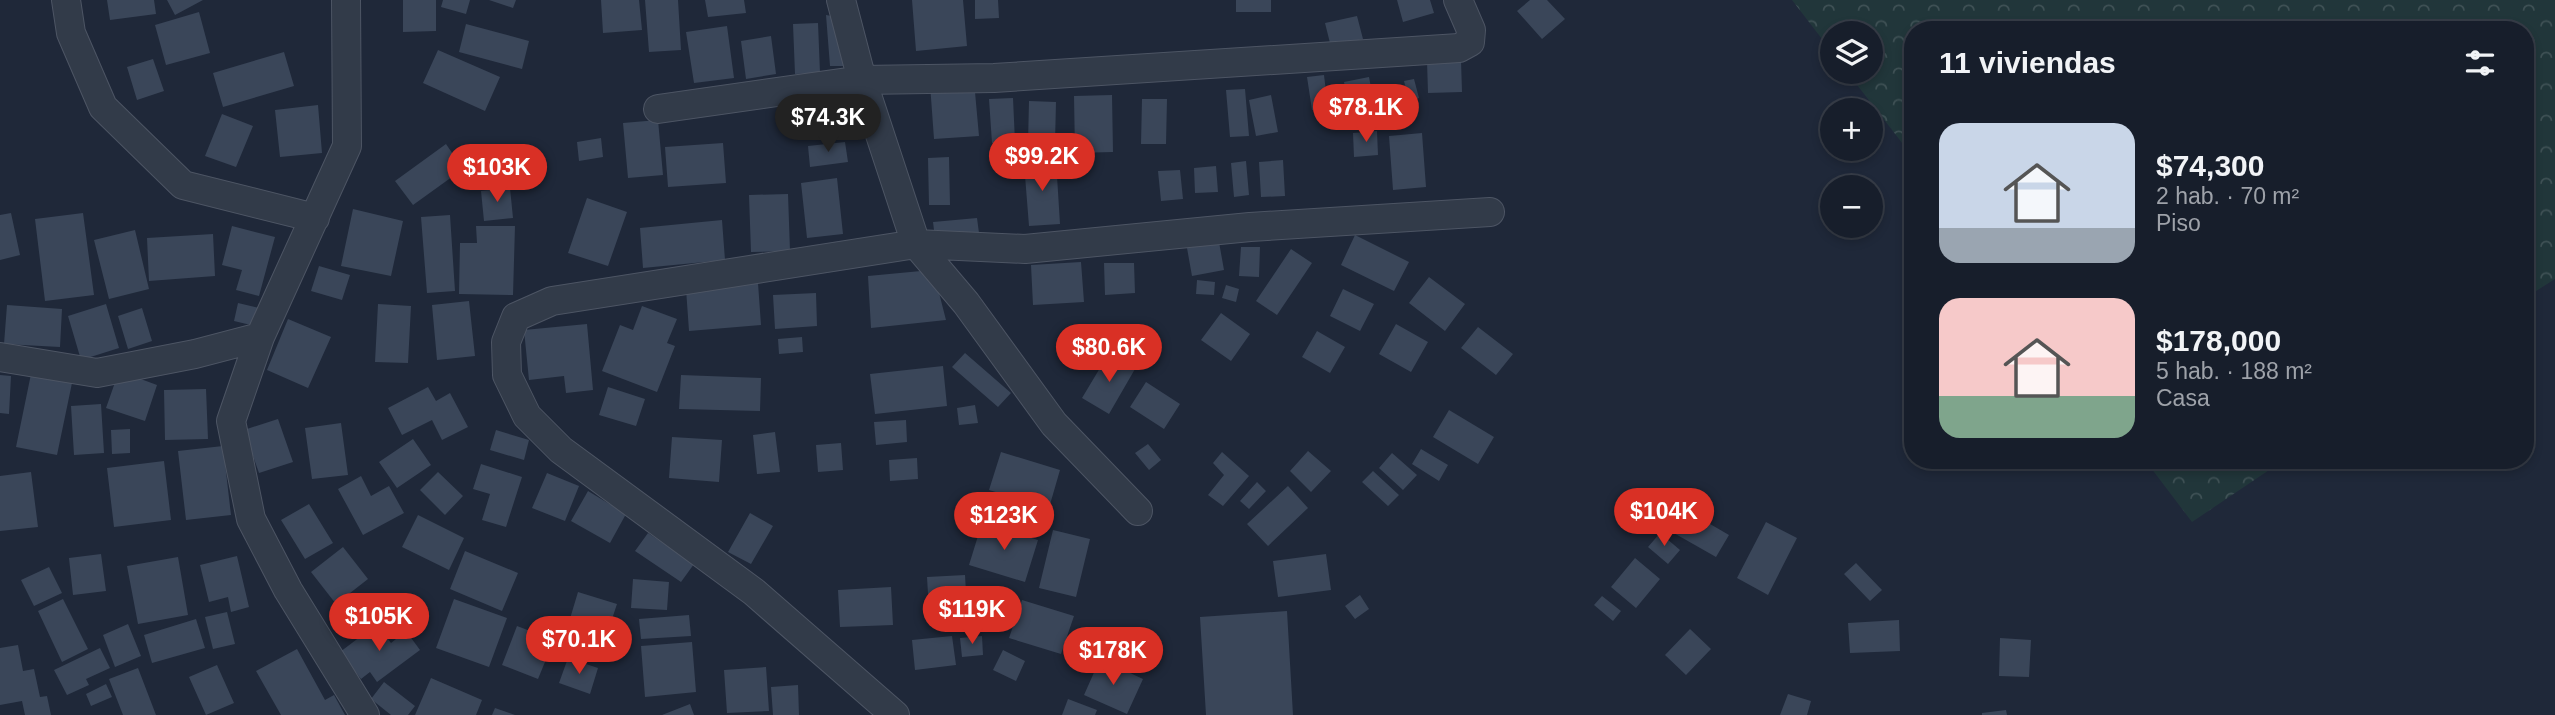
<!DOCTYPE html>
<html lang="es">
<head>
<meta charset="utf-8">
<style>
  :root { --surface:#171e2b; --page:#242b37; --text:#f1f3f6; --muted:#9ea2a9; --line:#363c47; --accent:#d93025 }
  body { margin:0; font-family:Helvetica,sans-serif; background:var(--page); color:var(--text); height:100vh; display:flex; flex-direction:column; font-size:26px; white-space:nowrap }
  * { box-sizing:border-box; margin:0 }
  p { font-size:23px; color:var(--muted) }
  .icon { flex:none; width:38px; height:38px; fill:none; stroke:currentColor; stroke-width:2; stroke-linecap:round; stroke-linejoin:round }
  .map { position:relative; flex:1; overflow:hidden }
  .details { position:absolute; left:1904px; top:21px; width:630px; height:448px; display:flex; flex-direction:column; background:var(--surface); border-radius:28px; box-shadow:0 4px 10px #0003,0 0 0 2px var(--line) }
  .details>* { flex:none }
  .controls { position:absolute; left:1820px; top:21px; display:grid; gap:14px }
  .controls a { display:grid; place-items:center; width:63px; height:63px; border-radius:50%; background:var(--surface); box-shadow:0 4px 10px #0003,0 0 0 2px var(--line); font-size:35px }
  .price { position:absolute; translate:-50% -60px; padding:0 16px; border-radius:24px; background:var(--accent); color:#fff; font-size:23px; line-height:46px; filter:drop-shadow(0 2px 4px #0008) }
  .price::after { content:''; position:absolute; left:50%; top:42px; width:21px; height:16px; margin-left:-10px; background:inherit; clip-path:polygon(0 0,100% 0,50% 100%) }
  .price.selected { background:#222; color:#fff }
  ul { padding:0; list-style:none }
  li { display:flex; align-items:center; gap:21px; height:175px; padding:0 35px }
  li span { display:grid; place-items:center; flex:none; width:196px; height:140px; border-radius:21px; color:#555 }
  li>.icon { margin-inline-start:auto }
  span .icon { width:84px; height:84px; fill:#fffc; stroke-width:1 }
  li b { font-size:30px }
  h2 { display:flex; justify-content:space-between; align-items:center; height:84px; padding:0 35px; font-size:30px }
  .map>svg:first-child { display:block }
  .forest { fill:url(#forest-crowns) }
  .building { fill:#3a4659 }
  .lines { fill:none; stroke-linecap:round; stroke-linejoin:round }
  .minor-casing { stroke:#4d5564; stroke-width:30 }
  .minor { stroke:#323b49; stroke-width:28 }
</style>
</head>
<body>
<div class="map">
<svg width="2555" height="715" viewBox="0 0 2555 715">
  <defs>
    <pattern id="forest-crowns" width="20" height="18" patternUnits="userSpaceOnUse" patternTransform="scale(1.75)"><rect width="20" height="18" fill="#21363a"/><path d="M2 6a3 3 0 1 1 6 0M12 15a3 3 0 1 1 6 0" fill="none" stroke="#3f5155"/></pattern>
  </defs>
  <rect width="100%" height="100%" fill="#1f2839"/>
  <path class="forest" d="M1792,0H2555V279L2525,298V30H1913V157L1847,72H1871V33H1832V52Z
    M2145,460H2284L2192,522Z"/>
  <path class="building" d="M107,0H154L156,14L110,20Z
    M167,0H203L175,15Z
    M403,0H436V31L403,32Z
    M443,0H470L466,14L441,7Z
    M489,0H516L513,8Z
    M601,0H639L642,30L603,33Z
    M645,0H678L681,50L649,52Z
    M705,0H744L746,13L708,17Z
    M912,0H963L967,46L916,51Z
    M975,0H998L999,18L975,19Z
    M1236,0H1271V12H1236Z
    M1397,0H1430L1434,13L1403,22Z
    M1530,0H1547L1565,19L1542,39L1517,11Z
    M199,12L210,53L166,65L155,25Z
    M826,15L837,17L849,66H830Z
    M1357,16L1363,39L1331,47L1325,23Z
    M818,23L820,73L795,74L793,24Z
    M466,24L529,41L522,69L459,52Z
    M727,26L734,78L694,83L686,32Z
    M771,36L776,74L746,79L741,41Z
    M438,50L500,77L485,111L423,83Z
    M284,52L294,86L223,107L213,73Z
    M153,59L164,91L137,100L127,67Z
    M1461,60L1462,92L1428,93L1427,61Z
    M1324,75L1328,108L1312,110L1307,77Z
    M1369,77L1377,119L1352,124L1344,82Z
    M1414,79L1419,98L1409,101L1404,81Z
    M974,81L979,136L934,139L930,84Z
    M1245,89L1249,136L1230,137L1226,90Z
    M1112,95L1113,152L1075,153L1074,96Z
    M1271,95L1278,132L1256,136L1249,100Z
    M1013,98L1015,142L992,143L989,99Z
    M1142,99H1167L1166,144H1141Z
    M1029,101L1056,102L1055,143H1028Z
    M847,102L850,130L797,134L795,107Z
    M318,105L322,153L280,157L275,110Z
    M222,114L253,126L236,167L205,156Z
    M658,120L663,175L628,178L623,123Z
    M1377,131L1378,155L1354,157L1353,133Z
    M1422,133L1426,187L1393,190L1389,136Z
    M601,138L603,157L579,161L577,142Z
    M845,142L848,162L810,167L808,146Z
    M723,143L726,183L668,187L665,147Z
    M446,144L463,169L413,205L395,181Z
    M949,157L950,205H929L928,158Z
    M1056,160L1060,224L1029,226L1024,163Z
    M1283,160L1285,196L1261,197L1259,162Z
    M1246,161L1249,195L1234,197L1231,163Z
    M1216,166L1218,192L1195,193L1194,168Z
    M1180,170L1183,199L1161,201L1158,171Z
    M837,178L843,234L807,238L801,183Z
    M510,188L513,218L484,221L481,191Z
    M788,194L790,251L751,252L749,195Z
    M587,198L627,212L608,266L568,253Z
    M353,209L403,221L391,276L341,266Z
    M11,213L20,255L0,260V215Z
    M83,213L94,295L45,301L35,219Z
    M450,215L455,291L427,293L421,217Z
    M977,218L979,233L935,238L933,222Z
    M722,220L725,260L643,268L640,228Z
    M232,226L275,237L259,296L236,290L242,270L222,265Z
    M476,226H515L513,295L459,294L460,243H477Z
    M135,230L149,289L109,299L94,240Z
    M213,234L215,276L149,281L147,238Z
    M1355,235L1409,262L1394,291L1341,265Z
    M1219,242L1224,270L1192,276L1187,248Z
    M1241,247H1260L1259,277L1239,276Z
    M1291,249L1312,263L1277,315L1256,301Z
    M1081,262L1084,302L1033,305L1031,265Z
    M1104,263H1134L1135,293L1105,295Z
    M319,266L350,275L342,300L311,291Z
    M921,271L937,285L946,320L871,328L868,276Z
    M1429,277L1465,304L1445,331L1409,303Z
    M1197,280L1215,282L1214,295L1196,294Z
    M758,283L761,325L689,331L686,289Z
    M1226,285L1239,289L1236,302L1222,298Z
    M1343,289L1374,304L1360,331L1330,316Z
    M816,293L817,326L775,329L773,295Z
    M469,301L475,356L437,360L432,305Z
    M238,303L259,308L255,326L234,321Z
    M106,304L119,348L81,360L68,316Z
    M378,304L411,306L408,363L375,362Z
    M7,305L62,309L60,347L4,344Z
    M642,306L677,319L667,343L675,346L657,392L602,371L620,325L633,330Z
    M142,308L152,341L128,349L118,316Z
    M1221,313L1250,334L1231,361L1201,340Z
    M288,319L331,337L308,388L267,370Z
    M587,324L593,390L566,393L564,376L529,380L524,330Z
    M1396,324L1428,342L1411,372L1379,354Z
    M1478,327L1513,354L1496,375L1461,348Z
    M1317,331L1345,347L1330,373L1302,357Z
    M802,337L803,352L779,354L778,339Z
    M965,353L1011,393L998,407L952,367Z
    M1109,353L1135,369L1109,414L1082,398Z
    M943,366L947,406L875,414L870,374Z
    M119,371L157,385L145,421L106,408Z
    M31,374L72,383L57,455L16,447Z
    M0,375L11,376L9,414L0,413Z
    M681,375L761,378L760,411L679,409Z
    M1146,382L1180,404L1164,429L1130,407Z
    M428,387L436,401L450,393L468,427L442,440L432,420L402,435L388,408Z
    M608,387L645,399L636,426L599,415Z
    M206,389L208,439L165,440L164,390Z
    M101,404L104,453L74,455L71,406Z
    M975,405L978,423L959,425L957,408Z
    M1449,410L1494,437L1478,464L1433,437Z
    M278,419L293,462L259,473L244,430Z
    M906,420L907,442L876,445L874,422Z
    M341,423L348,475L312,479L305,428Z
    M130,429V453L112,454L111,430Z
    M496,430L529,440L524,460L490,450Z
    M775,432L780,472L757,474L753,435Z
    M672,437L722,440L719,482L669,478Z
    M413,439L431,465L397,488L379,462Z
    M841,443L843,470L818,472L816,445Z
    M1148,444L1161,460L1149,470L1135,453Z
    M223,446L231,515L186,520L178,451Z
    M1421,449L1448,465L1439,481L1412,464Z
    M1308,451L1331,471L1311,492L1290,471Z
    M1001,452L1060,470L1049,508L989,490Z
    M1222,452L1249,476L1223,506L1208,495L1224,475L1213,463Z
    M1392,453L1417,475L1403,490L1379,468Z
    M917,458L918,479L890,481L889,460Z
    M164,461L171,520L114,527L107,468Z
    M481,464L522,477L506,527L482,520L490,494L473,489Z
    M1373,471L1399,495L1388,506L1362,482Z
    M31,472L38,527L0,531V476Z
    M438,472L463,496L445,515L420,490Z
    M547,473L579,486L565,521L532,508Z
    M361,476L371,496L389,486L404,513L363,535L338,489Z
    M1257,482L1266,491L1249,509L1240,501Z
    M1288,486L1308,508L1268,546L1247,524Z
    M588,491L626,514L610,543L571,521Z
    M309,504L333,543L305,559L281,520Z
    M1686,510L1729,535L1716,557L1672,532Z
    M750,513L773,526L751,564L728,552Z
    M418,515L464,538L449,570L402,547Z
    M1766,522L1797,538L1768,595L1737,578Z
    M982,523L1038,540L1025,582L969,565Z
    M1053,530L1090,539L1076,597L1039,588Z
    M648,533L694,564L681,582L635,551Z
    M1660,533L1680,550L1668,564L1648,547Z
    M343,547L368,579L336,604L311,572Z
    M465,551L518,573L502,611L450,589Z
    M101,554L106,591L73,595L69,558Z
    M1326,554L1331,590L1278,597L1273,561Z
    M237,556L249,607L231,612L228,597L209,602L200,565Z
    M178,557L188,615L138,624L127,566Z
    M1635,558L1660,579L1636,608L1611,587Z
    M1856,563L1882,590L1870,601L1844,574Z
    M49,567L62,593L34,606L21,580Z
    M965,575L967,609L929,611L927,577Z
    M633,579L669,582L667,610L631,608Z
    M891,587L893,625L840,627L838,590Z
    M997,589L1001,628L990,629L986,590Z
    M578,592L617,604L607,634L569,622Z
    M1360,595L1369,609L1355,619L1345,606Z
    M1602,596L1621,611L1613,621L1594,605Z
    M63,599L88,649L62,662L38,611Z
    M454,599L507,618L489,667L436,648Z
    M1022,600L1074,616L1061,654L1009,638Z
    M1287,611L1293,715H1206L1200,617Z
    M227,612L235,644L213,649L205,617Z
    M689,615L691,636L641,639L639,619Z
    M196,619L205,648L152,663L144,635Z
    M1899,620L1900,651L1850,653L1848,623Z
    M128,624L141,656L115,667L103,635Z
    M377,624L391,643L406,631L420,650L377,682L370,672L361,679L340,652Z
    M517,626L554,640L538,679L502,665Z
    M1690,629L1711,649L1686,675L1665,655Z
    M952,636L956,665L915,670L912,640Z
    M982,636L983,655L962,657L960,638Z
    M2000,638L2031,640L2029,677L1999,676Z
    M692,642L696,692L645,697L641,646Z
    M18,645L23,671L34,669L40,697L47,696L51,715H25L22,701L0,705V648Z
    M100,648L110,668L86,679L89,685L67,695L54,670Z
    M297,649L325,700L334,695L345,715H281L256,671Z
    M1003,650L1025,661L1016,681L993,670Z
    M568,658L598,668L590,694L559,683Z
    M1100,659L1143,679L1127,714L1084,695Z
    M217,665L234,703L206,715L189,677Z
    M766,667L769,711L727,713L724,670Z
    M138,668L156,715H123L109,679Z
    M431,678L482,700L476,715H415Z
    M384,682L415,706L408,715H391L371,699Z
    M106,684L112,697L91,706L86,694Z
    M798,685L799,715H773L771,687Z
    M1788,694L1811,701L1807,715H1780Z
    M1068,699L1097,710L1095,715H1062Z
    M690,704L694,715H662Z
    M495,708L515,715H492Z
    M2006,710L2007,715H1982V713Z"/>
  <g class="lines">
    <defs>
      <path id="minor" d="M66,0L71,33L103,107L183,185L315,218
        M346,0L347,146L260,337L231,421L251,519L288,590L365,715
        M841,0L862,80L916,244L966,303L1054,424L1138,511
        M658,109L862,80L994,78L1459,48L1470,42L1471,30L1458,0
        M0,357L97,373L195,354L260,337
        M895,715L754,592L561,450L527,416L507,375L506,342L516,317L552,301L916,244L1025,249L1250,227L1490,212"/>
    </defs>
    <use href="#minor" class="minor-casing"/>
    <use href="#minor" class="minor"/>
  </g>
</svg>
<div class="controls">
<a><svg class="icon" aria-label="layers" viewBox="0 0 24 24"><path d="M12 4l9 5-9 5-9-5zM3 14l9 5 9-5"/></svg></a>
<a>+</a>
<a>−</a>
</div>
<b class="price" style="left:1366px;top:144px">$78.1K</b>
<b class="price selected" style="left:828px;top:154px">$74.3K</b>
<b class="price" style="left:1042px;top:193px">$99.2K</b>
<b class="price" style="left:497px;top:204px">$103K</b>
<b class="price" style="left:1109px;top:384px">$80.6K</b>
<b class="price" style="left:1664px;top:548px">$104K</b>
<b class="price" style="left:1004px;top:552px">$123K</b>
<b class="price" style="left:972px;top:646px">$119K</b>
<b class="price" style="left:379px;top:653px">$105K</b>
<b class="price" style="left:579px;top:676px">$70.1K</b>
<b class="price" style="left:1113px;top:687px">$178K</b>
<section class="details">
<h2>11 viviendas<svg class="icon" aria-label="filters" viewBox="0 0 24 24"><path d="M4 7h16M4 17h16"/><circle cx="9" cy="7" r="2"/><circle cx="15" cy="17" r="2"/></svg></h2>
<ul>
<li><span style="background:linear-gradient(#c9d6e8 75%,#9aa5b1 0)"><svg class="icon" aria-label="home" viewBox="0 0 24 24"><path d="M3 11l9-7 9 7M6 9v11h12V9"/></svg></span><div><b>$74,300</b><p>2 hab. · 70 m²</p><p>Piso</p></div></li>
<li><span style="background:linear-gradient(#f6c9c9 70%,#7fa58c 0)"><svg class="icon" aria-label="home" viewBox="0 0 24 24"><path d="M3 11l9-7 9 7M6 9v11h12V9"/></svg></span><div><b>$178,000</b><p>5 hab. · 188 m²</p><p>Casa</p></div></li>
</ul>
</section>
</div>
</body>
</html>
